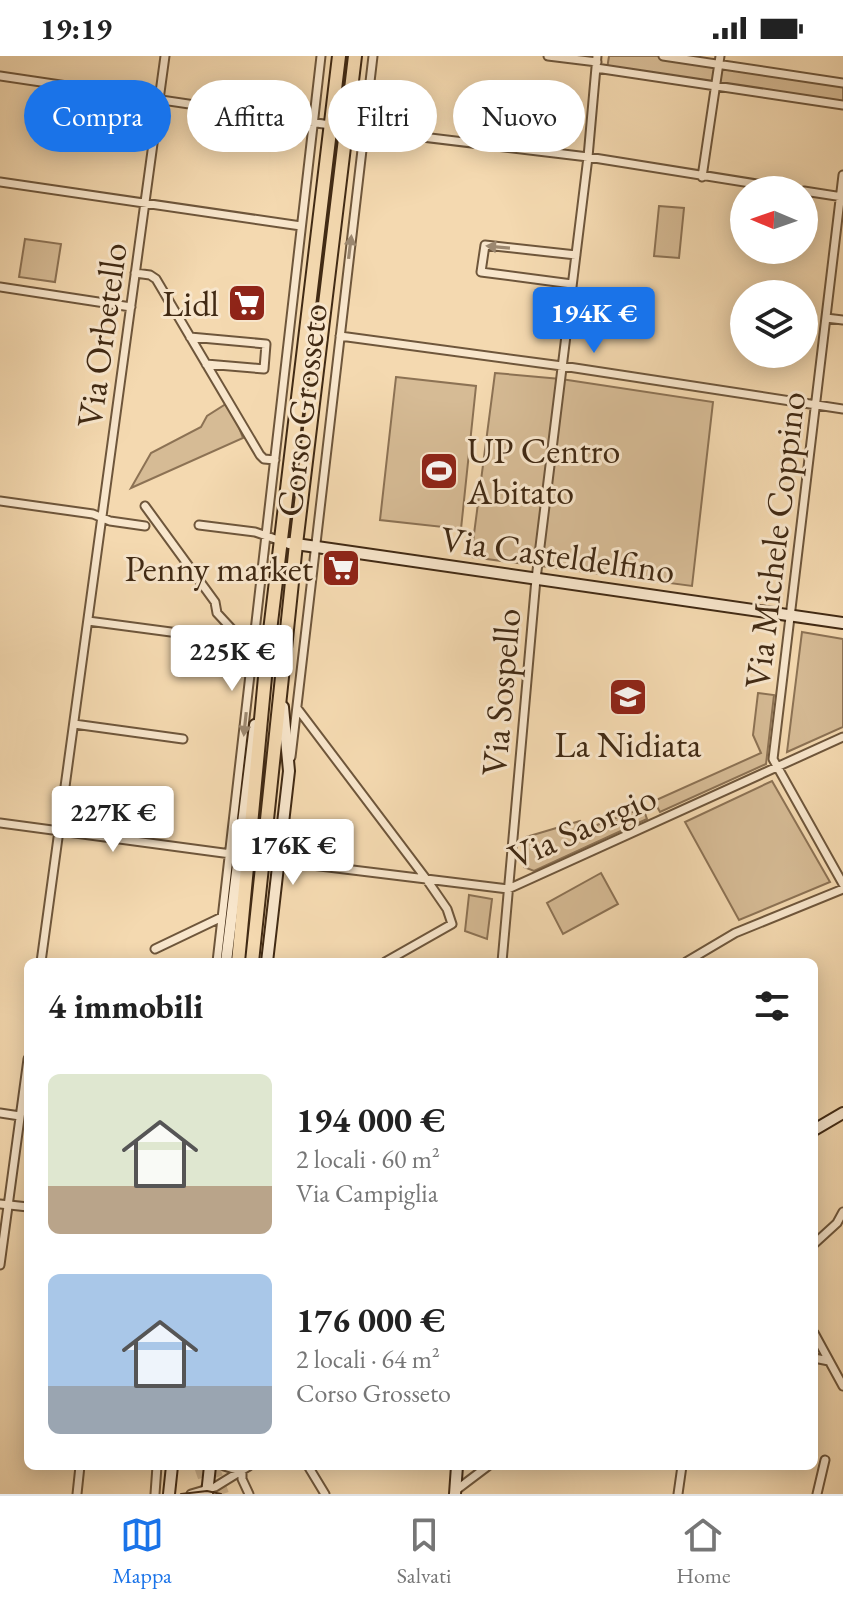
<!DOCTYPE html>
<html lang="it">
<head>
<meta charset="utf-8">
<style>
  :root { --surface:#fff; --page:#f6f6f6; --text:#222; --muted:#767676; --line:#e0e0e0; --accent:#1a73e8 }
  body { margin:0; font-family:"EB Garamond",serif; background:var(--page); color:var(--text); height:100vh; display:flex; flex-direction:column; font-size:30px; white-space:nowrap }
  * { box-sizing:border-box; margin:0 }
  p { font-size:26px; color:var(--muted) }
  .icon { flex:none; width:44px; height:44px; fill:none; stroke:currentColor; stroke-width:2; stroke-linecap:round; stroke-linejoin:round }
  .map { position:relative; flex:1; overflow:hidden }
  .details { position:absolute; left:24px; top:902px; width:794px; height:512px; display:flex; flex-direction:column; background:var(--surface); border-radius:12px; box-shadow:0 4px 20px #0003 }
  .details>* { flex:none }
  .top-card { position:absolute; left:24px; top:24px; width:796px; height:72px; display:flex; gap:16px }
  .needle { width:52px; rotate:272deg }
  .buttons { position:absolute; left:730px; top:120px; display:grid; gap:16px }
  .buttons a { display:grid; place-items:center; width:88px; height:88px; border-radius:50%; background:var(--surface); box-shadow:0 4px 20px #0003; font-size:40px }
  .price { position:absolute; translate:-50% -68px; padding:0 18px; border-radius:8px; background:#fff; color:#222; font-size:26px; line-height:52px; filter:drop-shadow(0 2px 4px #0008) }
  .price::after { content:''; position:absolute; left:50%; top:48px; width:24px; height:18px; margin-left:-12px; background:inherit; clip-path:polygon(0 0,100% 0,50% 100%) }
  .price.current { background:var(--accent); color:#fff }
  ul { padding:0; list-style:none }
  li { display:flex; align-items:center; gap:24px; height:200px; padding:0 24px }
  li span { display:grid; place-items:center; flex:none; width:224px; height:160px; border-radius:12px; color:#555 }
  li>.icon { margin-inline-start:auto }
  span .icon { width:96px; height:96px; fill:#fffc; stroke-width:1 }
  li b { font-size:34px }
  h2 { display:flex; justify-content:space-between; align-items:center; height:96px; padding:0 24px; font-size:34px }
  .pill { padding:0 28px; border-radius:36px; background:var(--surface); box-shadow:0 4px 20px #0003; font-size:28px; line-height:72px }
  .pill.current { background:var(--accent); color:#fff }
  .status { display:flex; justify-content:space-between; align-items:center; height:56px; padding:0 40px; background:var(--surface); direction:ltr }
  .status svg { height:22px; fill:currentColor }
  .dock { display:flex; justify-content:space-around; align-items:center; height:112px; border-top:2px solid var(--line); background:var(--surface); font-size:22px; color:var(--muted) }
  .dock a { display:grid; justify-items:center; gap:4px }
  .dock .current { color:var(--accent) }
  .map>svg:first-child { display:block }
  .green { fill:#d6bb95; stroke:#8c7254; stroke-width:2 }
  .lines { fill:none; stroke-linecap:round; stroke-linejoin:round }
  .primary-tunnel { stroke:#d0b691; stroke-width:12; stroke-dasharray:12 6; stroke-linecap:butt }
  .street-casing { stroke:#6e563b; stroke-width:11 }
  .secondary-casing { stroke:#412a14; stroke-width:14 }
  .primary-casing { stroke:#412a14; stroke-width:16 }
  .street { stroke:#f8e6cc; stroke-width:7 }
  .secondary { stroke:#f8e6cc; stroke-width:10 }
  .primary { stroke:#f4d9b0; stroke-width:12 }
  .tram { stroke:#412a14; stroke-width:2 }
  .oneway { fill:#9c8870 }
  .labels { text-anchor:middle; stroke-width:6; stroke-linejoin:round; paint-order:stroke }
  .poi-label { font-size:36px; fill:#412a14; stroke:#f8e6cc; text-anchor:end }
  .street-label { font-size:36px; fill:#412a14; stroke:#f8e6cc }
</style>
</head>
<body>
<div class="status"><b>19:19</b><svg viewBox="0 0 49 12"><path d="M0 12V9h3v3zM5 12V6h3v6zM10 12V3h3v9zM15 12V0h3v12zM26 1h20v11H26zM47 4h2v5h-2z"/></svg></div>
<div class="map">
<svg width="843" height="1438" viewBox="0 0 843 1438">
  <rect width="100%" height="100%" fill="#f4d9b0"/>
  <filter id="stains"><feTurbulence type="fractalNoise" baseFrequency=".0025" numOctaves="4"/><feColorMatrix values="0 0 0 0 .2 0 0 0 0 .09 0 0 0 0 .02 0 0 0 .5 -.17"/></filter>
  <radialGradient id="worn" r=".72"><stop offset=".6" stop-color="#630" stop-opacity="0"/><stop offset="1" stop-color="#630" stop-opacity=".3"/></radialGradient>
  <path class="green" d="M609,0H663L843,27V49L607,13Z
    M659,150L684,152L679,202L654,200Z
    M25,183L61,188L55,226L19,221Z
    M495,317L561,323L713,346L692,530L471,501Z
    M396,321L476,330L461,473L380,464Z
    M229,346L243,382L131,432L151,397L201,371L207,360Z
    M802,576L843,583V671L787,696Z
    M758,637L774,639L766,708L660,756L654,745L761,697L753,679Z
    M772,725L830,826L739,864L685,766Z
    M643,752L647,763L534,815L524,811L526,781L580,765L586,773Z
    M601,817L618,848L563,878L547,847Z
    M469,839L492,843L487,883L465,875Z"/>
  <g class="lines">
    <path class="primary-tunnel" d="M200,1410L209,1437
      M213,1410L223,1438"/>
    <defs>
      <path id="street" d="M548,0L597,6
        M663,0L843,27
        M596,12L843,49
        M0,20L364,74L588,101L794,134
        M843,119L773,703L843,828
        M702,121L720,0
        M0,126L301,170
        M804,135L843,141
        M135,217L150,219L156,223L260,399L264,403L275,404
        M572,228L481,216L485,189L576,199
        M0,231L131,251
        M826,262L843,264
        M340,280L562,310L843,353
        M190,281L266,288L264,313L206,308
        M0,445L93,458L110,465L145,470
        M145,450L215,546L217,557L252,595
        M199,469L255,476L281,485
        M88,565L201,580
        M297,652L427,824L447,853L452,868L385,906
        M74,668L183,683
        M291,701L373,0
        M0,767L231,798
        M279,805L508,833L843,681
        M155,893L222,861
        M41,906L165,0
        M217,906L321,0
        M502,906L536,523L588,101L597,0
        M686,906L735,877L843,833
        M0,1057L20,1060
        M0,1148L28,1151
        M814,1188L837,1167L843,1156
        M0,1209L28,1003
        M814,1277L843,1330
        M814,1302L829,1305
        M224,1410L240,1415
        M308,1410L325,1438
        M242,1415V1423L249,1438
        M455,1435L488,1410
        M77,1438L80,1410
        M155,1438L157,1410
        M191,1438L215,1431L249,1410
        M678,1438L682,1410
        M817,1438L825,1404"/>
      <path id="secondary" d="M289,487L843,567
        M226,906L255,669
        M267,906L289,715L283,651
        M814,1074L843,1057
        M169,1438L172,1410
        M207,1438L210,1410
        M455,1438L457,1410"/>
      <path id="primary" d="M238,906L267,600L339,0
        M252,906L296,488L355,0"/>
    </defs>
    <use href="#street" class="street-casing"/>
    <use href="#secondary" class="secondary-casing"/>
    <use href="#primary" class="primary-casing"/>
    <use href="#street" class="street"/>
    <use href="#secondary" class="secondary"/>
    <use href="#primary" class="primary"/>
    <path class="tram" d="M181,1438L207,1435L221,1438"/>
  </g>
  <defs><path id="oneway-solid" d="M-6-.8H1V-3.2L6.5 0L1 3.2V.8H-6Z" transform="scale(2)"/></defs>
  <g class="oneway">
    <use href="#oneway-solid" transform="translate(350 191) rotate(-83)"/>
    <use href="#oneway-solid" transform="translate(498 191) rotate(-175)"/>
    <use href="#oneway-solid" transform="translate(245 668) rotate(96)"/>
  </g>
  <defs>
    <symbol id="supermarket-square" viewBox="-11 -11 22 22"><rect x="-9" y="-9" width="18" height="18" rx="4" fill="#8f2418" stroke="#f8e6cc"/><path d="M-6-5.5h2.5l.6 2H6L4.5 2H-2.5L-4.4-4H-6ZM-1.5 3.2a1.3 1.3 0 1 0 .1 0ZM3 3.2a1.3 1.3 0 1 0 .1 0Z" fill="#fff"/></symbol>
    <symbol id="stadium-square" viewBox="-11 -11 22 22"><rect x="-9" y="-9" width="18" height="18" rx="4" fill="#8f2418" stroke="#f8e6cc"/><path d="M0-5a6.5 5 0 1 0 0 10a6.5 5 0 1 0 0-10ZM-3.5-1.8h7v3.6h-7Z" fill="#fff"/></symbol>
    <symbol id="school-square" viewBox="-11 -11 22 22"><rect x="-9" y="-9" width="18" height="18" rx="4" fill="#8f2418" stroke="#f8e6cc"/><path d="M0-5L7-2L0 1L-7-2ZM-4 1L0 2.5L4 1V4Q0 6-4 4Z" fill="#fff"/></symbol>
  </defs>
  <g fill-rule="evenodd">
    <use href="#supermarket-square" x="225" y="225" width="44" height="44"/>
    <use href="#stadium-square" x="417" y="393" width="44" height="44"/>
    <use href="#supermarket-square" x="319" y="490" width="44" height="44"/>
    <use href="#school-square" x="606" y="619" width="44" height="44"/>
  </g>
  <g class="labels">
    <g class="poi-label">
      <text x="219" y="260">Lidl</text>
      <text x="467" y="407" text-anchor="start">UP Centro<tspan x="467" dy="41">Abitato</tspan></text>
      <text x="313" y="525">Penny market</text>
      <text x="628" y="701" text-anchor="middle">La Nidiata</text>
    </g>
    <g class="street-label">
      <text transform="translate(101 279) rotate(-82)" y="13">Via Orbetello</text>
      <text transform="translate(301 354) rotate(-83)" y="13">Corso Grosseto</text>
      <text transform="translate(774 484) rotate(-83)" y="13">Via Michele Coppino</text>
      <text transform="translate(558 498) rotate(8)" y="13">Via Casteldelfino</text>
      <text transform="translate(500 636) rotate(-85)" y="13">Via Sospello</text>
      <text transform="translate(582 770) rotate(-24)" y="13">Via Saorgio</text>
    </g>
  </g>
  <rect width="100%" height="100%" filter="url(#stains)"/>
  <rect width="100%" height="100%" fill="url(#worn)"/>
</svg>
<div class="buttons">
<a><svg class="needle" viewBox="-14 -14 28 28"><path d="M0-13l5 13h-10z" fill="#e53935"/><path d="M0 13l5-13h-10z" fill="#767676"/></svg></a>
<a><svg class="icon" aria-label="layers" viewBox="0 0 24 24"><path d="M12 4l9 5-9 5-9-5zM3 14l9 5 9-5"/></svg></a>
</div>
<b class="price current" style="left:594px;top:299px">194K €</b>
<b class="price" style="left:232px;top:637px">225K €</b>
<b class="price" style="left:113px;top:798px">227K €</b>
<b class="price" style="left:293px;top:831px">176K €</b>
<div class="top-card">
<a class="pill current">Compra</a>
<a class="pill">Affitta</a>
<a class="pill">Filtri</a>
<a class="pill">Nuovo</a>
</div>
<section class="details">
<h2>4 immobili<svg class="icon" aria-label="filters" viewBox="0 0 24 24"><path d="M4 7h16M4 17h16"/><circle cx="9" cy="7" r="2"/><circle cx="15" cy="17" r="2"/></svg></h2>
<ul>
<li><span style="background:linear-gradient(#dfe7d0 70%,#b9a48a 0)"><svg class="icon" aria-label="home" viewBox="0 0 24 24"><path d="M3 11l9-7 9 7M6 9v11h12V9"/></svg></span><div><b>194 000 €</b><p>2 locali · 60 m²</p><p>Via Campiglia</p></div></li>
<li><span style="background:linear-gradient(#a9c7e8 70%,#9aa5b1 0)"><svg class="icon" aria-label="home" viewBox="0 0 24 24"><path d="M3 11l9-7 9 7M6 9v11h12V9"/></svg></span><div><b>176 000 €</b><p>2 locali · 64 m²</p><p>Corso Grosseto</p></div></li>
</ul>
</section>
</div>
<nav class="dock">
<a class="current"><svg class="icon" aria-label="map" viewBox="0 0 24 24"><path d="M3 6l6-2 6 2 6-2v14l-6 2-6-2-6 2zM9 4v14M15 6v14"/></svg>Mappa</a>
<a><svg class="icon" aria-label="saved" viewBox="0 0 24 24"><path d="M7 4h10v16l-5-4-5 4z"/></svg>Salvati</a>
<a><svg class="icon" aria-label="home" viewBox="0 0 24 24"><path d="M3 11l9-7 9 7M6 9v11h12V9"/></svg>Home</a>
</nav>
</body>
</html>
